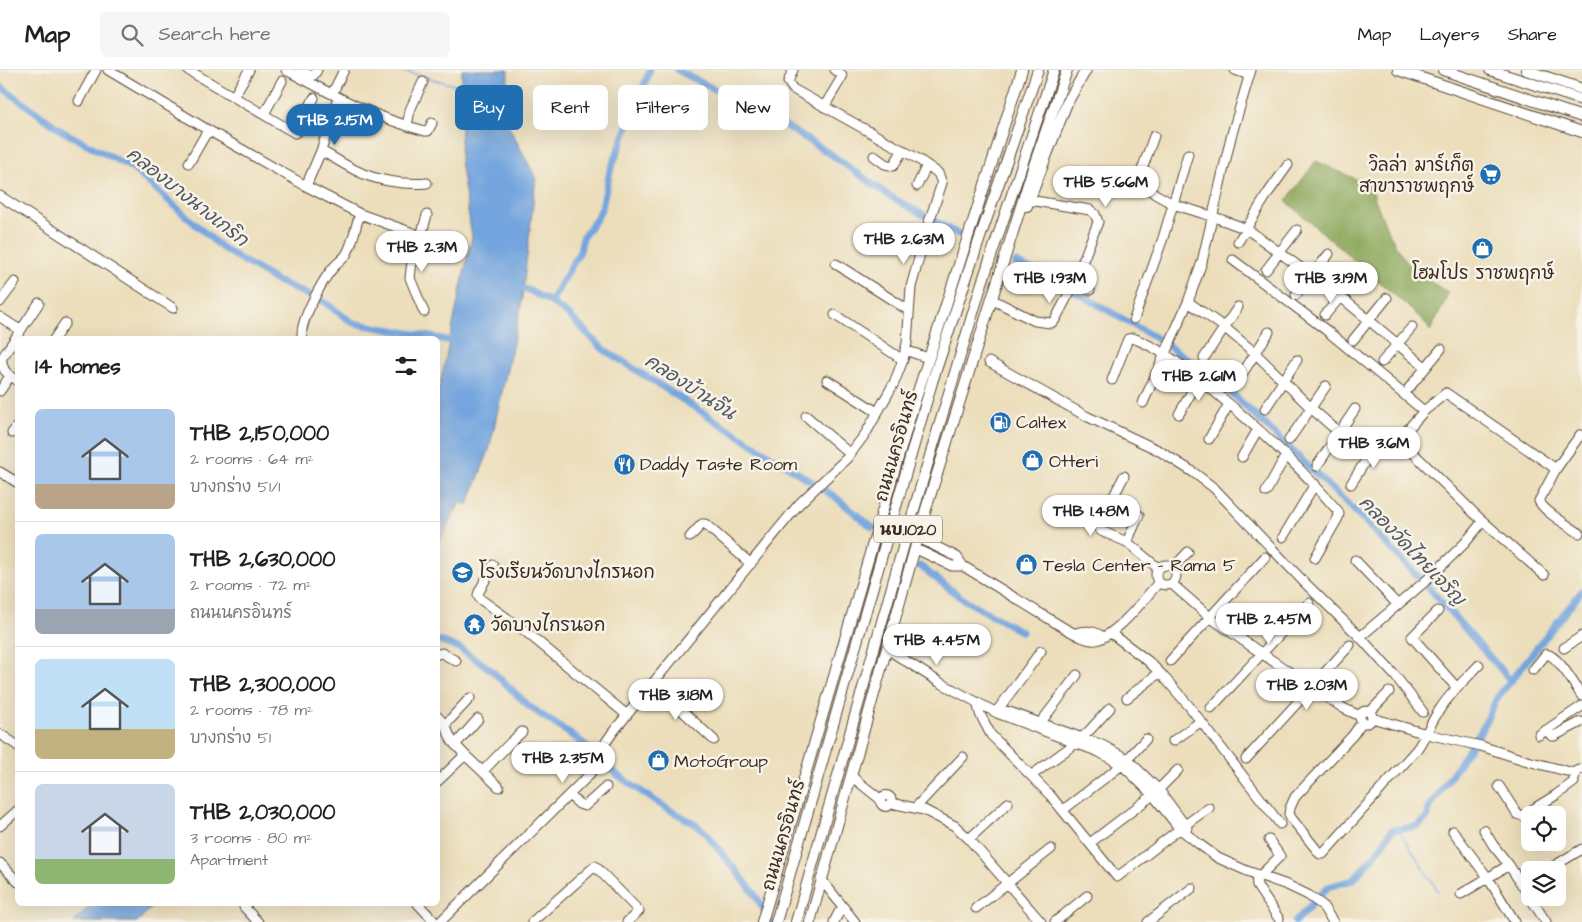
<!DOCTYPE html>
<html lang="en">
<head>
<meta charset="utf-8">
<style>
  :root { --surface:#fff; --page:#f6f6f6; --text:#202124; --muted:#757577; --line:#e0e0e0; --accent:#1f6fb2 }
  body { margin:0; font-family:"Architects Daughter","Playpen Sans Thai",sans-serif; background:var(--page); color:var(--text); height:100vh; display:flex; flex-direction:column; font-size:19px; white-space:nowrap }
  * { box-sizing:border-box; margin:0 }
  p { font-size:16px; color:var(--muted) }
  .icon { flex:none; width:28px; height:28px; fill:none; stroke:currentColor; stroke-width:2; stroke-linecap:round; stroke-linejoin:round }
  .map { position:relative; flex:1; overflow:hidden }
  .sheet { position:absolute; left:15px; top:266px; width:425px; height:570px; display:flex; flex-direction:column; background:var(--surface); border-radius:8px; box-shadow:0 5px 20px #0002 }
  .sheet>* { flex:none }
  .top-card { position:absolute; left:455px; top:15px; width:475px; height:45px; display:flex; gap:10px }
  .controls { position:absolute; left:1521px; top:736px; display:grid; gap:10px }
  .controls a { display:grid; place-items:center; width:45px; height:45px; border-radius:8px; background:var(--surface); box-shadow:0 5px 20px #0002; font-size:25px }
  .price { position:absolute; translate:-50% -42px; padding:0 11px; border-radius:18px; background:#fff; color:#222; font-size:16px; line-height:32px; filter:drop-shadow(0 1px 2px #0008) }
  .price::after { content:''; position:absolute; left:50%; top:30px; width:15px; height:11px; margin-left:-8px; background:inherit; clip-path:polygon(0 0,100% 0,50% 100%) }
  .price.selected { background:var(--accent); color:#fff }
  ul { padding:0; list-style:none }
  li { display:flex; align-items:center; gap:15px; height:125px; padding:0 20px }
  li+li { border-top:1px solid var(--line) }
  li span { display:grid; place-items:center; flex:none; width:140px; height:100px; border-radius:8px; color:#555 }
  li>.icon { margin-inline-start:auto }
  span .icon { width:60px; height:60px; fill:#fffc; stroke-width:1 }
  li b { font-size:21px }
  h2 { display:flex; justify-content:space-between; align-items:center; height:60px; padding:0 20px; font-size:21px }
  .pill { padding:0 18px; border-radius:8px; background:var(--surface); box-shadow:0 5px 20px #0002; font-size:18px; line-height:45px }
  .pill.selected { background:var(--accent); color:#fff }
  header { display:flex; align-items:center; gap:30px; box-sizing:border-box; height:70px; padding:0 25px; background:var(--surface); border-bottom:1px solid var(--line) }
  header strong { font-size:24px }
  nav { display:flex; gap:28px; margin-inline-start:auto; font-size:18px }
  .search { width:350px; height:45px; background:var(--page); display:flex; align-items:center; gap:12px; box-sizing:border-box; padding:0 18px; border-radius:8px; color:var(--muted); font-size:19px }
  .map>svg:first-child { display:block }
  .forest { fill:#89a659; stroke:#62683c }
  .water { fill:#74a5de; stroke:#58687e }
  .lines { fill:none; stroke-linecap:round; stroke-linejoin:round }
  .stream { stroke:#74a5de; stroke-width:2 }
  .canal { stroke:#74a5de; stroke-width:7 }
  .minor-casing { stroke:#564536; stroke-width:11 }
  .major-casing { stroke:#564536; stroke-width:12 }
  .minor { stroke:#fff; stroke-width:9 }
  .major { stroke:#fff; stroke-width:10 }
  .labels { text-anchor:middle; stroke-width:5; stroke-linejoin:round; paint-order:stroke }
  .shield { fill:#f7f3e8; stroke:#73665b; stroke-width:1 }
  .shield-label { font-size:16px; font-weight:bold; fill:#3b2a1e }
  .poi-label { font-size:18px; fill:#3b2a1e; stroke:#f7f3e8; text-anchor:start }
  .street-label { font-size:18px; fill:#3b2a1e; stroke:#f7f3e8 }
  .water-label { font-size:19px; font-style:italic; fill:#4f5561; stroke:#f7f3e8 }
</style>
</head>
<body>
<header>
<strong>Map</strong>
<div class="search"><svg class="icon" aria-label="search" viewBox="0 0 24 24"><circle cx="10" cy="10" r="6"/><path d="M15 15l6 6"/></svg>Search here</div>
<nav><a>Map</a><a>Layers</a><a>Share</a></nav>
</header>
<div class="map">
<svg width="1582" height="852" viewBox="0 0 1582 852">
  <rect width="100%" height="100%" fill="#f7f3e8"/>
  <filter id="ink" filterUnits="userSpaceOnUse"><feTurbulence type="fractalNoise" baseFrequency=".02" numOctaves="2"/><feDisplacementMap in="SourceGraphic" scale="10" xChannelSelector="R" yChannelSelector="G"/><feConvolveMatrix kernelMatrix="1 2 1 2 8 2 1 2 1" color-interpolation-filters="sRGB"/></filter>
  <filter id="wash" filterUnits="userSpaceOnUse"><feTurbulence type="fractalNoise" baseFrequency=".0096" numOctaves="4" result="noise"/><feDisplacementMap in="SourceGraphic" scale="20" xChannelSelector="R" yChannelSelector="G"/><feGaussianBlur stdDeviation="1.12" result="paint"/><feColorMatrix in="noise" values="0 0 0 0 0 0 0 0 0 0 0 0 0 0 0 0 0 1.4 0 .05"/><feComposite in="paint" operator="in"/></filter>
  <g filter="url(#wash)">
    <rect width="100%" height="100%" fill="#ecdebb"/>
    <path class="forest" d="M1316,91L1371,116C1378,141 1397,187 1418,204C1427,211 1438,216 1448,222L1445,232L1430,261C1425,250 1414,243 1406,235L1286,131Z"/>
    <path class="water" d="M462,0H508L507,53L536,108L521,237L489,380L468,435L460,432L438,475V323L472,167L460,91Z
      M91,834H155L137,852H74Z"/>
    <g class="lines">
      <path class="stream" d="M400,0L454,15L463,16
        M1398,759L1438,821"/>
      <path class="canal" d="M677,0L782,54L829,83L891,127L960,165
        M0,16L62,61L132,98L222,178L275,210L324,232L353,253L458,272
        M1016,193L1067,217L1161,271L1206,302L1236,327L1353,439L1429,518L1511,611
        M515,216L528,220L551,232L570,246L603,279L834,426L872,457
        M551,232L580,181L583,167L597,148L602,137L610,101L650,0
        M920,496L963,529L1022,562
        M438,570L459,578L490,599L530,637L583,673L605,695L630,714L666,738L692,752L704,761L754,823L771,852
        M1295,852L1328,817L1353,810L1375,785L1392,760L1418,756L1428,747V740L1482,659L1497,628L1582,521"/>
    </g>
  </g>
  <g filter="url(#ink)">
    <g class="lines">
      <defs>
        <path id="minor" d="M108,0L208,60L306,116L360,144L438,172
          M188,0L295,63L298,61L314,28
          M286,0C331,24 375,48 425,61H428L432,53
          M300,0L311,6L314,5L317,0
          M1235,0L1249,5
          M332,24L344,0
          M234,26L249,0
          M79,31L96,0
          M824,37L842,7L841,4L835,0
          M264,44L282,11
          M407,56L410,40L423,12
          M1154,66L1140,105L1139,110L1155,124L1173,134L1214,147L1247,159L1341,227L1425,297
          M321,81C333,87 343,94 355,100C376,111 405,115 427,113
          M874,86L885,94L893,96L903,80
          M189,93L208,60
          M306,116L321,81L338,27
          M917,116L927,95
          M0,126L173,238
          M1029,130L1090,140L1095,144L1098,152L1074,214L1090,220
          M415,165L410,208L424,242
          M421,166L427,145
          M1238,172L1268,123L1288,95
          M1233,190L1326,260L1424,341
          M836,194L908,240
          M1266,200L1297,160
          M1296,225L1329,184
          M991,229L1035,251L1051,253L1055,250L1074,214
          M0,232L15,212
          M1188,232L1224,257L1255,283L1311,338L1368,388
          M835,245L903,290
          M1325,245L1358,206
          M0,247L20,260
          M1134,249L1163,168L1188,84
          M54,269L65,253
          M303,269C296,257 323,210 332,199C336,194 342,190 346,185C353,174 355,157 360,144
          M1353,270L1387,228
          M905,280L928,288
          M1204,288L1238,237
          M989,292L1086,346L1158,380L1193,402L1214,418L1302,510L1360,567L1397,608L1423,642
          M1382,292L1412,257
          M827,310L877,342
          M1112,310L1128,269L1133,268C1164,280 1191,302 1216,323C1260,359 1301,398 1338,441L1339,444L1338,448L1315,488
          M18,311C8,305 1,300 2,288L39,233
          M1235,315L1269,262
          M1409,318L1441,279
          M0,321L10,306
          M1143,333L1188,232L1202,192L1231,67L1251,0
          M1265,339L1297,290
          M1179,344L1199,309
          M806,346L850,384
          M12,363L18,355
          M1209,369L1229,334
          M1289,370L1326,316
          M1242,387L1258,359
          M1317,396L1355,339
          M0,402L18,413
          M1124,406L1098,457L1101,461L1127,472L1159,499
          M1351,414L1378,371
          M1266,422L1286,385
          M1579,463C1568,455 1544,442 1539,431L1556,399L1580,365L1582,366
          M690,467L702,454H705L751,494
          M1283,467L1315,414
          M919,468L957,487L963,496L1064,558C1072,562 1087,572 1096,570C1117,565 1145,528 1159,512
          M1127,472L1139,445
          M916,479L952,496H963
          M1355,490L1397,534
          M493,495L479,522L478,525L480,529L525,561L627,645
          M1156 505a10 10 0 1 1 20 0a10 10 0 1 1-20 0Z
          M1173,498L1188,482
          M1544,505L1476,445L1404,374L1402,366L1424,341L1446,323L1556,399
          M1172,514L1211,548L1261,583L1343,638L1360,646
          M1438,541L1412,567L1457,618
          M1076,563C1085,560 1094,561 1102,566
          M1111,563L1148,591L1163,606L1189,636L1280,754
          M1360,567L1428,509L1465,473L1483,451
          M1564,578L1582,566
          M887,579L939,612L997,643L1099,682L1122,695L1153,725L1179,758L1199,774L1218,788L1247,801L1287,815L1308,825L1322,835L1333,852
          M438,584L442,583L456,591
          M1170,591L1265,487
          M1533,600L1546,584C1558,585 1575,616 1582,626
          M653,614L714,670
          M1127,628L1159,603
          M977,632L980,644L991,665L1050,725L1117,807C1148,785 1177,759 1209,738
          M1211,638L1309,533
          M1001,639L1102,675L1127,689L1159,720L1187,758
          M1360 647a6 6 0 1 1 12 0a6 6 0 1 1-12 0Z
          M997,641L1041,581
          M1370,642L1389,622
          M438,647L445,655L452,671L465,685L438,711
          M1372,648L1427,664L1481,676L1524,690L1574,703
          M1362,652L1353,665L1295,727L1290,738L1289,744L1292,749L1320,784H1323L1417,679C1426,666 1431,652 1440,639C1450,623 1466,609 1479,595
          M445,655L470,628
          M1039,658L1041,652L1077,605
          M1546,660L1552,666H1554L1581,652
          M0,664L18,676
          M1539,665L1582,636
          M1173,671L1200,652
          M455,675L478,649
          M465,685L499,717
          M1246,689L1350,575
          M483,701L511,672L522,662
          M1032,705L1076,673L1089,661L1110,638
          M851,706L880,729
          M1574,709L1576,701L1582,699
          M1499,716L1517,744L1522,746L1556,725L1574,712
          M569,725L579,734L585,736L606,717
          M880.5 731a5.5 5.5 0 1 1 11 0a5.5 5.5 0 1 1-11 0Z
          M891,733L924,740L955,756L969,769L1041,852
          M916,737L963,687
          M1063,740L1122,695L1146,669
          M0,756L18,740
          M1484,760L1493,775L1509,795L1546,852
          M1453,761L1488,808L1515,852
          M969,769L1008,733
          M1090,773L1153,725L1178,700
          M0,793L18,812
          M1554,796L1582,779
          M1256,804L1257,816L1279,849
          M1260,806L1280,786L1269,770
          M821,809L855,852
          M1461,824L1509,795
          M247,834L244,837L258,852
          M418,834L435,852
          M976,838L1051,779
          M440,852L588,706L595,697L606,672L613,662L799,434L847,388L866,363L894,313L903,290L907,273L911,217L928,155L942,113L938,103L918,89L793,19L788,12L793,0
          M532,852L595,796L639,841L627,852
          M834,852L839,842L844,838
          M1055,852L1087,826
          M1148,852L1192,818"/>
        <path id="major" d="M1398,0L1582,62
          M1443,0L1582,47
          M1490,0L1582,30
          M1526,0L1582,19
          M1027,136L1067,33L1086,0
          M762,852L912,340L1022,0
          M776,852L932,312L972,191L1038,0
          M796,852L915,436L982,213L1054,0
          M810,852L926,439L1032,101L1067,0"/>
      </defs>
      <use href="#minor" class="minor-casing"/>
      <use href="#major" class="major-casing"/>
      <use href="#minor" class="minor"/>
      <use href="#major" class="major"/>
    </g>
  </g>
  <defs>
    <symbol id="supermarket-disc" viewBox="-11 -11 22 22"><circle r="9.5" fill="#1f6fb2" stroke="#f7f3e8"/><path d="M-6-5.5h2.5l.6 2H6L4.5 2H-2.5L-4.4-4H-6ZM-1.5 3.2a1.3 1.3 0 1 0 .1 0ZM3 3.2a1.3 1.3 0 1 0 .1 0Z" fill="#fff"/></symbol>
    <symbol id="shop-disc" viewBox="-11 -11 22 22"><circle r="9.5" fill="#1f6fb2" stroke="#f7f3e8"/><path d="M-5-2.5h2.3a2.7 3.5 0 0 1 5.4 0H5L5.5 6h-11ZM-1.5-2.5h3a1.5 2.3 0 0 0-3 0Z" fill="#fff"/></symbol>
    <symbol id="fuel-disc" viewBox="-11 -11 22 22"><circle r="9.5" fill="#1f6fb2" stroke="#f7f3e8"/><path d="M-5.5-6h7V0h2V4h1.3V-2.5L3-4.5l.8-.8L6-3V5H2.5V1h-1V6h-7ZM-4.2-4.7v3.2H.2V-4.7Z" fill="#fff"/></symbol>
    <symbol id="restaurant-disc" viewBox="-11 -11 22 22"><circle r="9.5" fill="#1f6fb2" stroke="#f7f3e8"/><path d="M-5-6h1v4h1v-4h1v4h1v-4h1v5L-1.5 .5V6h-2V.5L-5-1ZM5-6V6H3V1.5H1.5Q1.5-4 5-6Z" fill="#fff"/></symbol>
    <symbol id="school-disc" viewBox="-11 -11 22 22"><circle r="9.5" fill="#1f6fb2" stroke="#f7f3e8"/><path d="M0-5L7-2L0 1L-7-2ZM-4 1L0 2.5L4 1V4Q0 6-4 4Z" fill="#fff"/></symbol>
    <symbol id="temple-disc" viewBox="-11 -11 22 22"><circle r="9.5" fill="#1f6fb2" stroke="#f7f3e8"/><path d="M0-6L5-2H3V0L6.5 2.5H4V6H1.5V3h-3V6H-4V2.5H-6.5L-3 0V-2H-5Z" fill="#fff"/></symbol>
  </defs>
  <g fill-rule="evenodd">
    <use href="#supermarket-disc" x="1478" y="92" width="25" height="25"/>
    <use href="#shop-disc" x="1470" y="166" width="25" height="25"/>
    <use href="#fuel-disc" x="988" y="340" width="25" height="25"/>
    <use href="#shop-disc" x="1020" y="378" width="25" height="25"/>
    <use href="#restaurant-disc" x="612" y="382" width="25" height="25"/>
    <use href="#shop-disc" x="1014" y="482" width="25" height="25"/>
    <use href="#school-disc" x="450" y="490" width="25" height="25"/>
    <use href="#temple-disc" x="462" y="542" width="25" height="25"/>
    <use href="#shop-disc" x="646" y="678" width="25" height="25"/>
  </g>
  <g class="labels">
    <rect class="shield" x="874" y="445.5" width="68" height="27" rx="4"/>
    <g class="shield-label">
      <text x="908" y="465">นบ.1020</text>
    </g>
    <g class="poi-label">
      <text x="1474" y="101" text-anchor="end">วิลล่า มาร์เก็ต<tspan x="1474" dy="21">สาขาราชพฤกษ์</tspan></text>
      <text x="1483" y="209" text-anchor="middle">โฮมโปร ราชพฤกษ์</text>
      <text x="1016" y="358">Caltex</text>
      <text x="1049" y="397">Otteri</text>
      <text x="640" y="400">Daddy Taste Room</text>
      <text x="1043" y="501">Tesla Center - Rama 5</text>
      <text x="479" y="508">โรงเรียนวัดบางไกรนอก</text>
      <text x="491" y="561">วัดบางไกรนอก</text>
      <text x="674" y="697">MotoGroup</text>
    </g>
    <g class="street-label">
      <text transform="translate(896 376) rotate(-74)" y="6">ถนนนครอินทร์</text>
      <text transform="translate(783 765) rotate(-74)" y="6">ถนนนครอินทร์</text>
    </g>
    <g class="water-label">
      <text transform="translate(188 126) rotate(38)" y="7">คลองบางนางเกริก</text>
      <text transform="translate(691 316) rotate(33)" y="7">คลองบ้านจีน</text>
      <text transform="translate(1413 480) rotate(46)" y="7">คลองวัดไทยเจริญ</text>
    </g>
  </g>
</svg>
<div class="controls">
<a><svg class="icon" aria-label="locate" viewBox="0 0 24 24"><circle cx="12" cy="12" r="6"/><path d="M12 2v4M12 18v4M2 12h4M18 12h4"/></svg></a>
<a><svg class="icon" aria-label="layers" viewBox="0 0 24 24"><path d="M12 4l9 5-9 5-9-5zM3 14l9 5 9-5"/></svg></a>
</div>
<b class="price selected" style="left:335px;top:76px">THB 2.15M</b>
<b class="price" style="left:1106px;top:138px">THB 5.66M</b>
<b class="price" style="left:904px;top:195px">THB 2.63M</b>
<b class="price" style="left:422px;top:203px">THB 2.3M</b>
<b class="price" style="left:1050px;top:234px">THB 1.93M</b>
<b class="price" style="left:1331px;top:234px">THB 3.19M</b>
<b class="price" style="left:1199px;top:332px">THB 2.61M</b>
<b class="price" style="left:1374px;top:399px">THB 3.6M</b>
<b class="price" style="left:1091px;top:467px">THB 1.48M</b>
<b class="price" style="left:1269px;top:575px">THB 2.45M</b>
<b class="price" style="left:937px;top:596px">THB 4.45M</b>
<b class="price" style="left:1307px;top:641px">THB 2.03M</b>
<b class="price" style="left:676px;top:651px">THB 3.18M</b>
<b class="price" style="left:563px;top:714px">THB 2.35M</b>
<div class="top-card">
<a class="pill selected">Buy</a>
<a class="pill">Rent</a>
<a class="pill">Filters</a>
<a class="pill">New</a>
</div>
<section class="sheet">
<h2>14 homes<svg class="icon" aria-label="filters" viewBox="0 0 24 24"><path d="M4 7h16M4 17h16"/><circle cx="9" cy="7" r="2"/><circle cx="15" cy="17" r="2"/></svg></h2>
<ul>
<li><span style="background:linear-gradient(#a9c7e8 75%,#b9a48a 0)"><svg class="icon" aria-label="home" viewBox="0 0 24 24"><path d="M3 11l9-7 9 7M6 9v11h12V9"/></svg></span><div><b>THB 2,150,000</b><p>2 rooms · 64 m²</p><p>บางกร่าง 51/1</p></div></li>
<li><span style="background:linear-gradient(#a9c7e8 75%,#9aa5b1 0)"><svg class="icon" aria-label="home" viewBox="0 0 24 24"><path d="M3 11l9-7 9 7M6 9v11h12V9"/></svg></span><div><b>THB 2,630,000</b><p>2 rooms · 72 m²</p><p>ถนนนครอินทร์</p></div></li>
<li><span style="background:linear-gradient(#bfe0f5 70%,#c2b280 0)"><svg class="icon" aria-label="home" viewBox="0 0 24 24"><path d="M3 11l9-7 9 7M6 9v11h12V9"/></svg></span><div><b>THB 2,300,000</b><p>2 rooms · 78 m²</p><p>บางกร่าง 51</p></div></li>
<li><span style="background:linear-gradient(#c9d6e8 75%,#8fb573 0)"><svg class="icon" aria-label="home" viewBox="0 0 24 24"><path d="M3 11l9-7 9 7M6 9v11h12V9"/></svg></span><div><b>THB 2,030,000</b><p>3 rooms · 80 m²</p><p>Apartment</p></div></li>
</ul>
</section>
</div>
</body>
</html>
